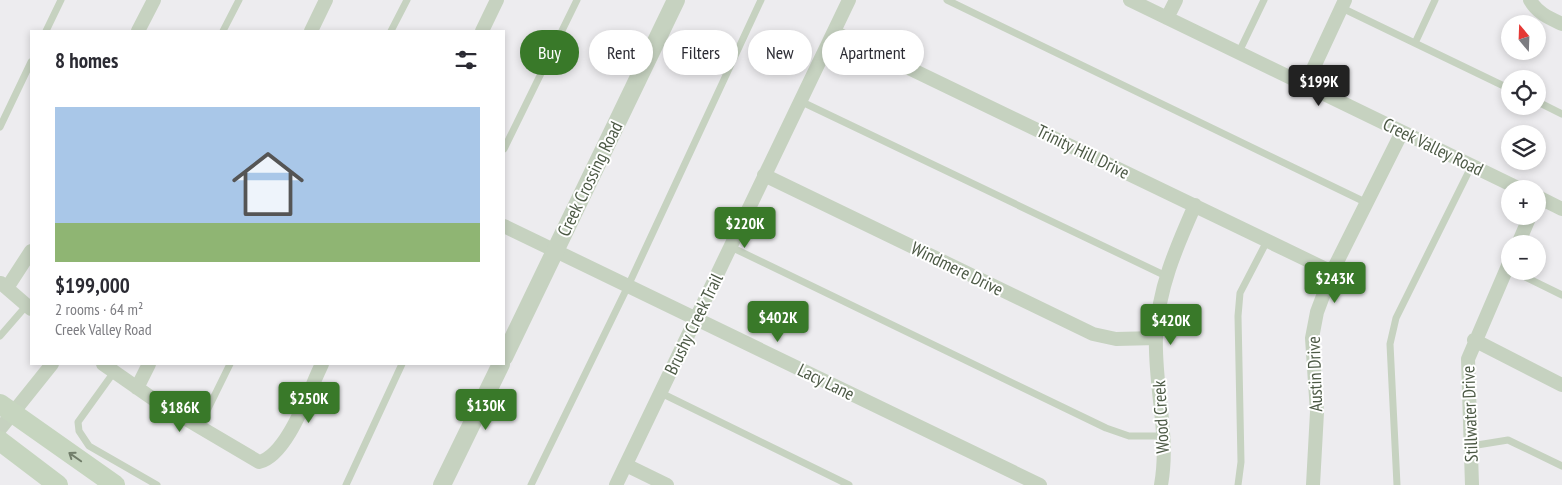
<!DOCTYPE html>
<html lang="en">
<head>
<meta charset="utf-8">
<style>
  :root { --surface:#fff; --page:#f7f7f7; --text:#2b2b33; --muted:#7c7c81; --accent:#397929 }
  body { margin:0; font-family:"PT Sans Narrow",sans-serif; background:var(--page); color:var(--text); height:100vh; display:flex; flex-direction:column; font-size:19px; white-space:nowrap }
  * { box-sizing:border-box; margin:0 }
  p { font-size:16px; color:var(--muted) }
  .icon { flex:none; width:28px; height:28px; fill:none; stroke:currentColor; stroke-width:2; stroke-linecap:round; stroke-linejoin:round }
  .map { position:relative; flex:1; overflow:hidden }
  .drawer { position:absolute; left:30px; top:30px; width:475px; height:335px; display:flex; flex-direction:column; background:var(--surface); border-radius:0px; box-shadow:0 2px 8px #0003 }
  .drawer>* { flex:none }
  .hud { position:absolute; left:520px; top:30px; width:475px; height:45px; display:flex; gap:10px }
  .needle { width:32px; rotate:341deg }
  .fabs { position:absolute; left:1501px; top:15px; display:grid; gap:10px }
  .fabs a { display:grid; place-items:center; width:45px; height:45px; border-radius:50%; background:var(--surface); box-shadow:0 2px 8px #0003; font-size:25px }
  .price { position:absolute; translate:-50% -42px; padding:0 11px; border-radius:5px; background:var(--accent); color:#fff; font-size:16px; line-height:32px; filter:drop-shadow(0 1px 2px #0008) }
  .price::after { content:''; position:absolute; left:50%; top:30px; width:15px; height:11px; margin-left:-8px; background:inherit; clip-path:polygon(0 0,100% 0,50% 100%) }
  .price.on { background:#222; color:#fff }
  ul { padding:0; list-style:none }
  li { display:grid; align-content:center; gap:10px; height:265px; padding:0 25px }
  li span { display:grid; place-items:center; height:155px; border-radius:0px; color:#555 }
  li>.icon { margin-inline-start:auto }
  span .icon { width:90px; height:90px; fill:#fffc; stroke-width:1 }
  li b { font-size:21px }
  h2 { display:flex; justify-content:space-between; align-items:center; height:60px; padding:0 25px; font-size:21px }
  .pill { padding:0 18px; border-radius:22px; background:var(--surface); box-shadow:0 2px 8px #0003; font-size:18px; line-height:45px }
  .pill.on { background:var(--accent); color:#fff }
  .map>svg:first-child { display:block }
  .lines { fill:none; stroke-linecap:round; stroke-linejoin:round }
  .service { stroke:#c6d2c0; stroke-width:7 }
  .minor { stroke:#c6d2c0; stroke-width:14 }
  .tertiary { stroke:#c6d2c0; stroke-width:18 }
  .secondary { stroke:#c6d5bf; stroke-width:20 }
  .oneway { stroke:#717e6a }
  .labels { text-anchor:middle; stroke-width:4; stroke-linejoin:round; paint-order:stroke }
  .street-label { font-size:18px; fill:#4c5945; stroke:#fff }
</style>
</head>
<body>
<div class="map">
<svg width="1562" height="485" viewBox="0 0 1562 485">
  <rect width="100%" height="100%" fill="#edecef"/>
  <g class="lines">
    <path class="service" d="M947,0L1367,203
      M1342,8L1510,89
      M46,31L61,0
      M223,31L239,0
      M391,31L407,0
      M1415,43L1435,0
      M1239,52L1264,0
      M800,101L1166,276
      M1538,102L1562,114
      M0,127L31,62
      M504,149L577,0
      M731,247L1106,428L1129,436H1163
      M1513,271L1562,295
      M0,336L27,305
      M114,372L78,422L79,431L89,446L157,485
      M661,393L849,485
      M199,427L230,364
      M1471,446L1508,440L1562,466
      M346,485L402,364
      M531,485L628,286L761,0
      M1238,485L1241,462L1238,316L1240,293L1267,241
      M1397,485L1390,344L1396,318L1472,165"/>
    <path class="minor" d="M1130,0L1520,189
      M1530,0C1537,13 1549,18 1562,24
      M1167,18L1176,0
      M138,31L154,0
      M311,31L326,0
      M482,31L497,0
      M834,32L1332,272
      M1306,84L1345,0
      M764,175L1093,334L1116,339L1156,338
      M1538,197L1562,209
      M504,226L1040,485
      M1518,244L1530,216
      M1,283L31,309
      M7,288L31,251
      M1474,340L1562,385
      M103,364L159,403L259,462C288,455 309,390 322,364
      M137,388L149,364
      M0,429L52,364
      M626,465L667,485
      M616,485L849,0
      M1161,485C1170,436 1154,386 1156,336C1158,289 1176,248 1195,205
      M1313,485L1317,412L1312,338L1317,312L1332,272L1402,132
      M1472,485L1468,359L1510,261"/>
    <path class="tertiary" d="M504,357L676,0
      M442,485L501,364"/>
    <path class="secondary" d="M0,404L115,485
      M0,441L58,485"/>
  </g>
  <defs><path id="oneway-shaft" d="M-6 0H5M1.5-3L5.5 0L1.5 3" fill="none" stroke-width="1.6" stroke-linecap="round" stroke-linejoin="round" transform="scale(1.25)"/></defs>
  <use class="oneway" href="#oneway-shaft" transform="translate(75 457) rotate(-145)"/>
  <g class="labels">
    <g class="street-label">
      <text transform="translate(1433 147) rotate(26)" y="6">Creek Valley Road</text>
      <text transform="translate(1083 152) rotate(26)" y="6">Trinity Hill Drive</text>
      <text transform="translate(590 179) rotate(-64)" y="6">Creek Crossing Road</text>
      <text transform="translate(957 269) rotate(26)" y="6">Windmere Drive</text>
      <text transform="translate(694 324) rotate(-64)" y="6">Brushy Creek Trail</text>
      <text transform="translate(1315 374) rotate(-92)" y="6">Austin Drive</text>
      <text transform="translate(826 382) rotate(26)" y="6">Lacy Lane</text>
      <text transform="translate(1470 414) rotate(-92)" y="6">Stillwater Drive</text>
      <text transform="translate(1161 417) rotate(-93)" y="6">Wood Creek</text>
    </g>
  </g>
</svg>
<div class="fabs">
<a><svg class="needle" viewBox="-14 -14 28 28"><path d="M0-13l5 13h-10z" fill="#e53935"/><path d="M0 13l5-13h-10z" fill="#7c7c81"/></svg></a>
<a><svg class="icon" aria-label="locate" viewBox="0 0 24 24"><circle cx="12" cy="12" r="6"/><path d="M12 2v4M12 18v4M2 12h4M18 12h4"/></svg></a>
<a><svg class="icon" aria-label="layers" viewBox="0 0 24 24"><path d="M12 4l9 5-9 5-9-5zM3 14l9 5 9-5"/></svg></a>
<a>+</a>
<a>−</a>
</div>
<b class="price on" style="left:1319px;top:107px">$199K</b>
<b class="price" style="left:745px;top:249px">$220K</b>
<b class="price" style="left:1335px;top:304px">$243K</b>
<b class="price" style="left:778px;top:343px">$402K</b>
<b class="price" style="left:1171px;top:346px">$420K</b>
<b class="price" style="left:309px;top:424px">$250K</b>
<b class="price" style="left:486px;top:431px">$130K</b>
<b class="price" style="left:180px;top:433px">$186K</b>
<div class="hud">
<a class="pill on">Buy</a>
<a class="pill">Rent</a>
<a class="pill">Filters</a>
<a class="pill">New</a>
<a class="pill">Apartment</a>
</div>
<section class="drawer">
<h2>8 homes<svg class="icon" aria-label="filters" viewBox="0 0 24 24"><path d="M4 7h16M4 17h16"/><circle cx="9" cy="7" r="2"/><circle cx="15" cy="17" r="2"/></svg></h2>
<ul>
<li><span style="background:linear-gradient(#a9c7e8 75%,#8fb573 0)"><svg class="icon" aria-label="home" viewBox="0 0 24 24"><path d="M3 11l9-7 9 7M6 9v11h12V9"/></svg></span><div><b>$199,000</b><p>2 rooms · 64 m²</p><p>Creek Valley Road</p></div></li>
</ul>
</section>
</div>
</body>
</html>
